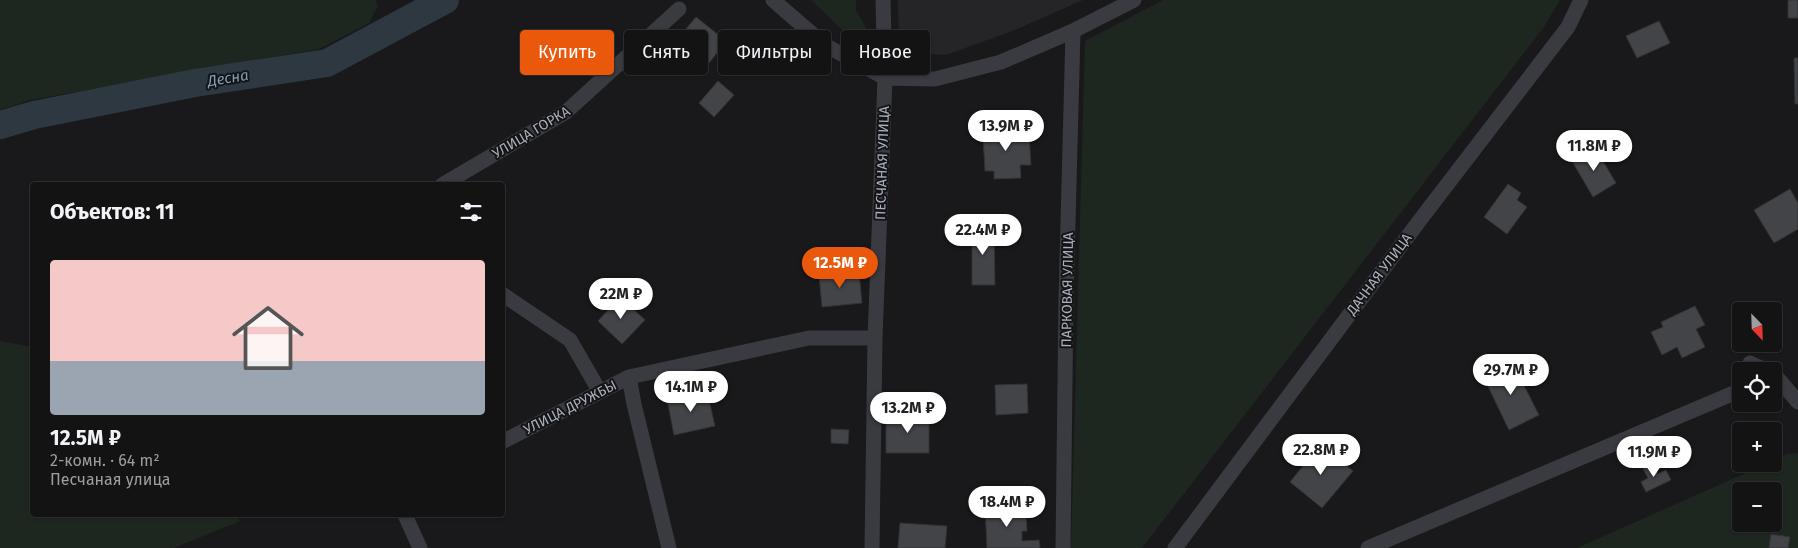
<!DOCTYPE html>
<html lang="ru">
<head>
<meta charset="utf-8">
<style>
  :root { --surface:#131314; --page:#1c1c1d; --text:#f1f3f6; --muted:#9d9ea0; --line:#323234; --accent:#ea580c }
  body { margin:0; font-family:"Fira Sans",sans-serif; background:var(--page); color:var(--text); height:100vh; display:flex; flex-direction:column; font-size:19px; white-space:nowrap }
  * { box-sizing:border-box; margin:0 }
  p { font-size:16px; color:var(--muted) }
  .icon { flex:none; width:28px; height:28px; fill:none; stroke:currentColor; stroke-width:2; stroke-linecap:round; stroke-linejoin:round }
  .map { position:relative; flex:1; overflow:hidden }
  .side { position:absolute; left:30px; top:182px; width:475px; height:335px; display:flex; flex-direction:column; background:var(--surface); border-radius:5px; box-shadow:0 1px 4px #0004,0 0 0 1px var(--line) }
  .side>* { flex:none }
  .hud { position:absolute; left:520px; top:30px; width:475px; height:45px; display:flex; gap:10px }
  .needle { width:32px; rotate:157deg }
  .fabs { position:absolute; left:1732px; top:302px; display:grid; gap:10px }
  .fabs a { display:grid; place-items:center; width:50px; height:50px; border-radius:5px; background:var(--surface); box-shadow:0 1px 4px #0004,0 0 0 1px var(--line); font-size:25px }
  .price { position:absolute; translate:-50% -42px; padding:0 11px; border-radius:18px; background:#fff; color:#222; font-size:16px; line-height:32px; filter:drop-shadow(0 1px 2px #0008) }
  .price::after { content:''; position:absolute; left:50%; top:30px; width:15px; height:11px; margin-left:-8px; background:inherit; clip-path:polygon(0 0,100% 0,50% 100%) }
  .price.current { background:var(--accent); color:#fff }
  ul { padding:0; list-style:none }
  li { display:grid; align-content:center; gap:10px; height:265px; padding:0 20px }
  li+li { border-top:1px solid var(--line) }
  li span { display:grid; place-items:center; height:155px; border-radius:5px; color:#555 }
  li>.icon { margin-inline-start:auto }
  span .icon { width:90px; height:90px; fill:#fffc; stroke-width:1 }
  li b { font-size:21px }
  h2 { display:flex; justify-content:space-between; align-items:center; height:60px; padding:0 20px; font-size:21px }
  .chip { padding:0 18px; border-radius:5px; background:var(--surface); box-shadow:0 1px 4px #0004,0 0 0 1px var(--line); font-size:18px; line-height:45px }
  .chip.current { background:var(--accent); color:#fff }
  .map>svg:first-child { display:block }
  .built { fill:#252528 }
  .green { fill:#1e271f; fill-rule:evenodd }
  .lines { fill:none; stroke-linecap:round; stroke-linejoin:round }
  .river { stroke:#2d3841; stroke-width:28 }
  .building { fill:#434448; stroke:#333337 }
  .minor { stroke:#393b41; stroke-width:15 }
  .labels { text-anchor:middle; stroke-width:4; stroke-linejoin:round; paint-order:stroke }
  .street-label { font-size:14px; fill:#aab0bc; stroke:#141416 }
  .water-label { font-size:15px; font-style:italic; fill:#809fb8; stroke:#141416 }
</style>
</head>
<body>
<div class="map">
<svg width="1798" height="548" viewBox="0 0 1798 548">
  <rect width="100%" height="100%" fill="#19191b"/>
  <path class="built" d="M898,0H1083L1015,30L946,55L899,53Z"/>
  <path class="green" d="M0,0H376L378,6L369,23L319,49L30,100L0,110Z
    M811,0H856V10L873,40L855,42Z
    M1163,0H1560L1544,27L1142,548H1071L1085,41Z
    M0,341L32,347V515H237L240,521L174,548H0Z
    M1798,453V548H1577L1766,464H1774V460L1787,454ZM1741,491H1774V524H1741Z"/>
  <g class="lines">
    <path class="river" d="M0,125L34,115L195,83L327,63L445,0"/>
  </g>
  <path class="building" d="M1788,0H1798V18H1788Z
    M696,17L726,41L706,67L675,42Z
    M1659,21L1670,43L1637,58L1626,36Z
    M1794,58H1798V104H1795Z
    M718,81L734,95L714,117L699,103Z
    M1020,125L1021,134H1029L1031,165H1020L1021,178L994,179V171H985L983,135H991V126Z
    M1595,148L1616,183L1593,197L1572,161Z
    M1508,184L1521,193L1517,200L1527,207L1507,234L1484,217Z
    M1790,189L1798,203V229L1774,243L1754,210Z
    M972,226H994L995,285H972Z
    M859,272L862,303L822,307L819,275Z
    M620,297L645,320L622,344L598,321Z
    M1695,306L1705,325L1696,329L1705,347L1682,358L1677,347L1662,355L1651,332L1663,327L1661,322Z
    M1512,362L1539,415L1509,430L1483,376Z
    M1027,384L1028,413L996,415L995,385Z
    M707,391L715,426L674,435L667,399Z
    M886,415H929V453H886Z
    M831,429L849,430L848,444L831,443Z
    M1320,445L1353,471L1322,508L1290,482Z
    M1653,464L1658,474L1666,470L1671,480L1646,492L1641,482L1648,478L1643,469Z
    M1019,505L1020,516L1026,515L1027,531H1022V541L1039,540L1040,548H987L985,506Z
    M900,523L947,526L945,548H898Z
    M1771,534L1790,537L1788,548H1769Z"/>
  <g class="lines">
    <path class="minor" d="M773,0L825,45L885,78L935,79L1001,62L1073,31L1134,0
      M442,185L566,112L679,9
      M502,294L570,340L600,392
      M1750,363L1768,371
      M1774,374L1798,402
      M629,377L634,404L669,548
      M502,442L629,377L809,338H875
      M405,515L420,548
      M872,548L875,338L885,78L883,0
      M1063,548L1066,299L1073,31
      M1175,548L1420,220L1568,27L1581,0
      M1368,548L1741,390"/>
  </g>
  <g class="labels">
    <g class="street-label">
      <text transform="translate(531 132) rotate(-31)" y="5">УЛИЦА ГОРКА</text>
      <text transform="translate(882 163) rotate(-88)" y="5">ПЕСЧАНАЯ УЛИЦА</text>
      <text transform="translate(1379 274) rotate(-53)" y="5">ДАЧНАЯ УЛИЦА</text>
      <text transform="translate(1067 290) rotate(-89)" y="5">ПАРКОВАЯ УЛИЦА</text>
      <text transform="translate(570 407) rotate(-27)" y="5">УЛИЦА ДРУЖБЫ</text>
    </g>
    <g class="water-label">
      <text transform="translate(228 78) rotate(-9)" y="5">Десна</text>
    </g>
  </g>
</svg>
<div class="fabs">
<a><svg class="needle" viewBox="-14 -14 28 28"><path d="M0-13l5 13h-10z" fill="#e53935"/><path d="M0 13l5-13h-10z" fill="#9d9ea0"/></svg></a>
<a><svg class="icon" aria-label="locate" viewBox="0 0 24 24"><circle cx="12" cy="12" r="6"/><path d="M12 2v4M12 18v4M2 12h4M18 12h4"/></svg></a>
<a>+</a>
<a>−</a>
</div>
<b class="price" style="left:1006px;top:152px">13.9M ₽</b>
<b class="price" style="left:1594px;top:172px">11.8M ₽</b>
<b class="price" style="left:983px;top:256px">22.4M ₽</b>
<b class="price current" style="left:840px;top:289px">12.5M ₽</b>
<b class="price" style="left:621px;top:320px">22M ₽</b>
<b class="price" style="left:1511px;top:396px">29.7M ₽</b>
<b class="price" style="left:691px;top:413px">14.1M ₽</b>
<b class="price" style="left:908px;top:434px">13.2M ₽</b>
<b class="price" style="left:1321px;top:476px">22.8M ₽</b>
<b class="price" style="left:1654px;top:478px">11.9M ₽</b>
<b class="price" style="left:1007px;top:528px">18.4M ₽</b>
<div class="hud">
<a class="chip current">Купить</a>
<a class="chip">Снять</a>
<a class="chip">Фильтры</a>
<a class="chip">Новое</a>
</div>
<section class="side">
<h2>Объектов: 11<svg class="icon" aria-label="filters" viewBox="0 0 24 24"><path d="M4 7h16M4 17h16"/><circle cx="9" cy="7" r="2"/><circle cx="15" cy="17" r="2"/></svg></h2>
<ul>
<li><span style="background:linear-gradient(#f6c9c9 65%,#9aa5b1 0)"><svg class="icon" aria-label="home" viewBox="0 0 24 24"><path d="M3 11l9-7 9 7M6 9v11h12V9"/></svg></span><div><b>12.5M ₽</b><p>2-комн. · 64 m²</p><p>Песчаная улица</p></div></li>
</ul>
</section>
</div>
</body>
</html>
